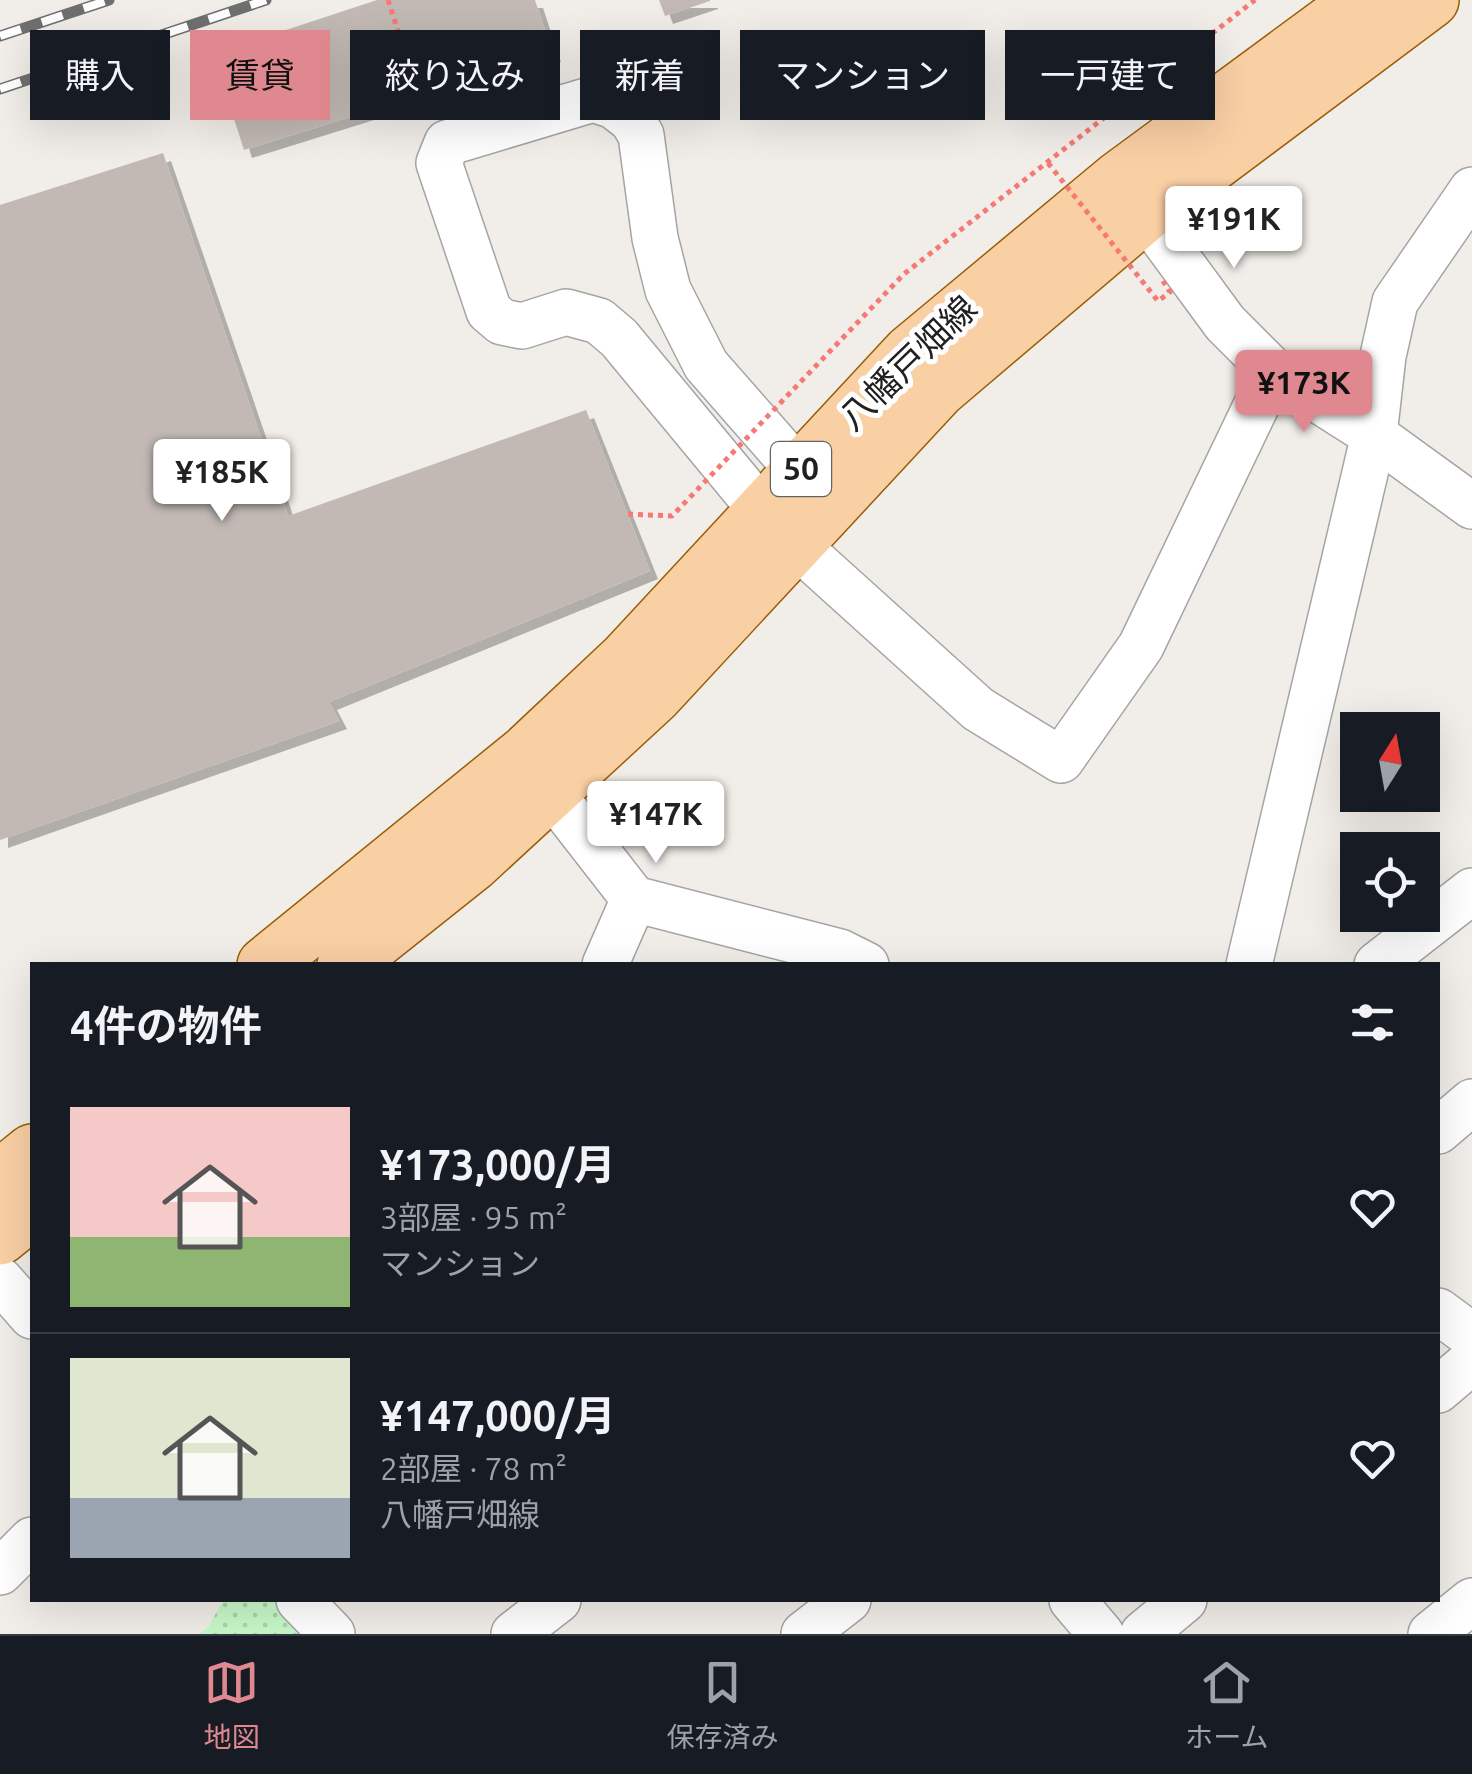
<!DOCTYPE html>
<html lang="ja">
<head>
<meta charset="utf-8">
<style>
  :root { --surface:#171b24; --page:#242831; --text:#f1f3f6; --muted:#9ea1a6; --line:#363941; --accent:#e0888f }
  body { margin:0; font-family:Ubuntu,"Noto Sans JP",sans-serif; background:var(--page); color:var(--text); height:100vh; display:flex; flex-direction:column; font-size:38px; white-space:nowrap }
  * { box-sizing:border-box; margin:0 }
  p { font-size:32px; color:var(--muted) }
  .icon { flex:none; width:55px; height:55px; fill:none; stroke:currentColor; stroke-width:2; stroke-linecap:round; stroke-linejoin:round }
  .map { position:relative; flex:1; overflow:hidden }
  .side { position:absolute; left:30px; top:962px; width:1410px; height:640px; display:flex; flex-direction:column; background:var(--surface); border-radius:0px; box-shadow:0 10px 40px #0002 }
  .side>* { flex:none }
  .guide { position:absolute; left:30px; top:30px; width:1412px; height:90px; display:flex; gap:20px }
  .needle { width:65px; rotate:11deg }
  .tools { position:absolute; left:1340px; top:712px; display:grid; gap:20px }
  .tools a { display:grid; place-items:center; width:100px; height:100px; border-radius:0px; background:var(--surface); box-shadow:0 10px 40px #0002; font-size:50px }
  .price { position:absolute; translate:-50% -85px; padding:0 22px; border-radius:10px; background:#fff; color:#222; font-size:32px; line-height:65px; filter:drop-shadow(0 2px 5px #0008) }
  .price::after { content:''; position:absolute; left:50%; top:60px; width:30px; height:22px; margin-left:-15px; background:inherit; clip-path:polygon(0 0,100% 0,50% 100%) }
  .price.current { background:var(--accent); color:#111 }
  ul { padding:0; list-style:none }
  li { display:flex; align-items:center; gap:30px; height:250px; padding:0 40px }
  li+li { border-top:2px solid var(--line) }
  li span { display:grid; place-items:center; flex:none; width:280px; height:200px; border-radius:0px; color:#555 }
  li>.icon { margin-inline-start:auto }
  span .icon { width:120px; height:120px; fill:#fffc; stroke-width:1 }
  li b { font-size:42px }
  h2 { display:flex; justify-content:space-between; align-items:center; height:120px; padding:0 40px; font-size:42px }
  .chip { padding:0 35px; border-radius:0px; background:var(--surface); box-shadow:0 10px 40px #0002; font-size:35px; line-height:90px }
  .chip.current { background:var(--accent); color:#111 }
  .tabs { display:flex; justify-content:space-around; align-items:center; height:140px; border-top:2px solid var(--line); background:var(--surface); font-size:28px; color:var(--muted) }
  .tabs a { display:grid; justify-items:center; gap:5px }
  .tabs .current { color:var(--accent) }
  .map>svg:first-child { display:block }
  .park { fill:url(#park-dots) }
  .building { fill:#c2b9b4; filter:url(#shadow) }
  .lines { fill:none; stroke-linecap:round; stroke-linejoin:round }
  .minor-casing { stroke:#a5a5a5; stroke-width:48 }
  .major-casing { stroke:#995f05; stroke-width:58 }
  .path { stroke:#f67974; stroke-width:5; stroke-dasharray:5 5; stroke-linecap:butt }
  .minor { stroke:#fff; stroke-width:45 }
  .major { stroke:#f9cfa4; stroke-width:55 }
  .rail-casing { stroke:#6f6f6f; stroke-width:11 }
  .rail { stroke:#fff; stroke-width:8; stroke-dasharray:22; stroke-linecap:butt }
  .path-bridge { stroke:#f67974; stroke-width:5; stroke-dasharray:5 5; stroke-linecap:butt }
  .labels { text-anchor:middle; stroke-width:10; stroke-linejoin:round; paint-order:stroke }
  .shield { fill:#fff; stroke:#646464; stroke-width:2.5 }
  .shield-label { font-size:32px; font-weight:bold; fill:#212121 }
  .street-label { font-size:35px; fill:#212121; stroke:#fff }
</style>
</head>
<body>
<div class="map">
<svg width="1472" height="1634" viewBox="0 0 1472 1634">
  <defs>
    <pattern id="park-dots" width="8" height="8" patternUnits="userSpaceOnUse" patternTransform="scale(2.5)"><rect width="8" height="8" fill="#c7f8c8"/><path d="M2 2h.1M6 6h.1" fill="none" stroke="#abd4ac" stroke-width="1.8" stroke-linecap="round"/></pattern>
    <filter id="shadow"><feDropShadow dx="8" dy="8" stdDeviation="0" flood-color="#0004"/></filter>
  </defs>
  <rect width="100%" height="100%" fill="#f1ede8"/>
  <path class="park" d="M223,1600H278L311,1634H199L209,1626Z"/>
  <path class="building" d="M377,0H535L553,54L244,150L213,54Z
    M659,0H710V1L665,16Z
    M163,153L288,516L586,410L650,571L329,702L339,721L0,840V205Z"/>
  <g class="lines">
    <defs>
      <path id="minor" d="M1145,214L1225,323L1273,371L1374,435L1472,506
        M797,506L799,471L706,365L668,290L655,238L641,135L632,120L614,106L593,99L447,143L439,163L489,311L502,322L522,326L566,312L599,321L619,338L763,512L794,543L978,709L1061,760L1141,646L1273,371
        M550,791L634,899L605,965
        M634,899L840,952L866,965
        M1249,965L1374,435L1383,356L1395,302L1472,190
        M1377,965L1472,891
        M1438,1131L1472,1102
        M0,1280L32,1316
        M1438,1311L1472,1336
        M1438,1390L1472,1361
        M0,1572L32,1540
        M299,1600L332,1634
        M1072,1600L1101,1634
        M514,1634L558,1600
        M804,1634L848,1600
        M1143,1634L1184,1600
        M1431,1634L1472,1601"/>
      <path id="major" d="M265,965L526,753L627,658L910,353L1119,179L1362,0
        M345,965L473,863L654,696L938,390L1145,214L1431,0
        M0,1178L32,1152
        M0,1237L32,1211"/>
    </defs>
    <use href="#minor" class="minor-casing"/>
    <use href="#major" class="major-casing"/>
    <path class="path" d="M388,0L419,96"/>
    <use href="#minor" class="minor"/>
    <use href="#major" class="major"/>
    <defs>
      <path id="rail" d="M0,36L109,0
        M0,89L266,0"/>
    </defs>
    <use href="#rail" class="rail-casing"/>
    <use href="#rail" class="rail"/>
    <path class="path-bridge" d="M1048,163L1158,301L1170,292L1163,281
      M628,514L672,516L904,274L1255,0"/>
  </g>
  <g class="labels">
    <rect class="shield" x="771" y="442" width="60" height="54" rx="8"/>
    <g class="shield-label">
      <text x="801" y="480">50</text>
    </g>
    <g class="street-label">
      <text transform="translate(908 363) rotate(-44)" y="12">八幡戸畑線</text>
    </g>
  </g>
</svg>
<div class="tools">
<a><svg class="needle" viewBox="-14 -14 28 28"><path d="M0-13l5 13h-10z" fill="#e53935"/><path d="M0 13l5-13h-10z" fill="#9ea1a6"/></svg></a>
<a><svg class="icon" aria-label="locate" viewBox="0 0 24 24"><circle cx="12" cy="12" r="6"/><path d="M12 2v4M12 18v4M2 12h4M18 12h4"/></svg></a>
</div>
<b class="price" style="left:1234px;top:271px">¥191K</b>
<b class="price current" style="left:1304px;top:435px">¥173K</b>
<b class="price" style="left:222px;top:524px">¥185K</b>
<b class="price" style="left:656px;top:866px">¥147K</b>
<div class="guide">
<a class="chip">購入</a>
<a class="chip current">賃貸</a>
<a class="chip">絞り込み</a>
<a class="chip">新着</a>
<a class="chip">マンション</a>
<a class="chip">一戸建て</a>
</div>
<section class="side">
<h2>4件の物件<svg class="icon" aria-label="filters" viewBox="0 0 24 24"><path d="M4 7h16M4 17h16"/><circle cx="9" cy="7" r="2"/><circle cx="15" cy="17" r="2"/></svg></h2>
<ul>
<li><span style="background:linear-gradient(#f6c9c9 65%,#8fb573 0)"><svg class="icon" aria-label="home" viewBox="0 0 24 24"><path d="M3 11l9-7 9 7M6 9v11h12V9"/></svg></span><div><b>¥173,000/月</b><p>3部屋 · 95 m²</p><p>マンション</p></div><svg class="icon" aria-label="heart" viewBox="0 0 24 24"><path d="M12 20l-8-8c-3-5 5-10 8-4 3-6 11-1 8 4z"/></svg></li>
<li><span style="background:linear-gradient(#dfe7d0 70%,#9aa5b1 0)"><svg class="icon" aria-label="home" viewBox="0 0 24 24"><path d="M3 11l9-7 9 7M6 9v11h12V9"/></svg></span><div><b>¥147,000/月</b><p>2部屋 · 78 m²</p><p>八幡戸畑線</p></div><svg class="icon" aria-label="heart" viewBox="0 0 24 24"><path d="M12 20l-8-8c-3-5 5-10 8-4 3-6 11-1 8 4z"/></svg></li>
</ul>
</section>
</div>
<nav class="tabs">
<a class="current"><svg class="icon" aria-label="map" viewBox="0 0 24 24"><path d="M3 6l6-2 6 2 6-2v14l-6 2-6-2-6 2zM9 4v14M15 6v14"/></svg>地図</a>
<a><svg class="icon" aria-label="saved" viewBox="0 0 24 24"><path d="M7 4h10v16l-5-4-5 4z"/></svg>保存済み</a>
<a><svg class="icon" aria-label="home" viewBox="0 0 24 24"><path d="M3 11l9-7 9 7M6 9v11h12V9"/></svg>ホーム</a>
</nav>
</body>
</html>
